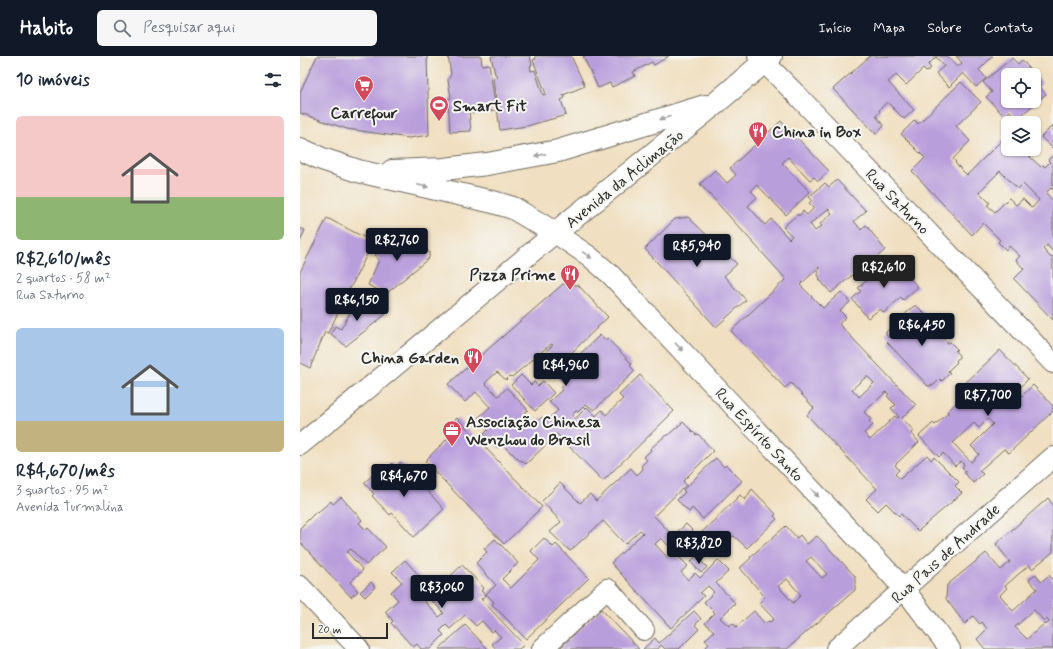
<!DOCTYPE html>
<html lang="pt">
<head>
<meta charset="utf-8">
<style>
  :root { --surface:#fff; --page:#f6f6f7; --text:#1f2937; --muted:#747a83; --accent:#111827 }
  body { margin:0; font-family:Mynerve,sans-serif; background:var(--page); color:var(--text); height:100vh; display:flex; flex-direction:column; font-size:15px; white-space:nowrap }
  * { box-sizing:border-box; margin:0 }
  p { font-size:13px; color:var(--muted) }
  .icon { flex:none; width:22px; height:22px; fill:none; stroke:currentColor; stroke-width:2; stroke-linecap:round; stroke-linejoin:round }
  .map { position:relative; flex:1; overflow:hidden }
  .details { display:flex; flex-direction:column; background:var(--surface); width:300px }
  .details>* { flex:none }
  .buttons { position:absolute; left:701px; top:12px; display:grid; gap:8px }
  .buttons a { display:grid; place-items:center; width:40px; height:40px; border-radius:6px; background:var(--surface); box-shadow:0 1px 3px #0004; font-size:20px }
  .scale { position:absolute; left:12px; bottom:10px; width:76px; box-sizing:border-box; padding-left:4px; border:2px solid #2b2b2b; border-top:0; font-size:11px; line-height:14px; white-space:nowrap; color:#2b2b2b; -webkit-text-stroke:3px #f6f6f2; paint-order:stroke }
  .price { position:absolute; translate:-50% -34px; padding:0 9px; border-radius:4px; background:var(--accent); color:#fff; font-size:13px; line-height:26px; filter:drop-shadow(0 1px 2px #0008) }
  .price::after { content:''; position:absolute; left:50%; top:24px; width:12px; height:9px; margin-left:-6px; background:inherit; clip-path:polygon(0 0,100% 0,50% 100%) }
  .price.active { background:#222; color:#fff }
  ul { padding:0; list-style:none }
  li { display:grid; align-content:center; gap:8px; height:212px; padding:0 16px }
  li span { display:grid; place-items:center; height:124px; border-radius:6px; color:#555 }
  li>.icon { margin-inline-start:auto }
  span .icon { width:72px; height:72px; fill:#fffc; stroke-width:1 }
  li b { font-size:17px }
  h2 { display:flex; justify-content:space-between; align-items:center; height:48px; padding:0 16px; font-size:17px }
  header { display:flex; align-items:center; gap:24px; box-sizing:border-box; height:56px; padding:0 20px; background:var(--accent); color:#fff }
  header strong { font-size:19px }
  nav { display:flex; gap:22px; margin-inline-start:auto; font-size:14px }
  .search { width:280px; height:36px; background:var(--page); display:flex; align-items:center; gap:10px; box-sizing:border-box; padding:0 14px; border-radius:6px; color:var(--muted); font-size:15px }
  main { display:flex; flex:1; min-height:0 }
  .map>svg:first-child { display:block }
  .building { fill:#b99edc; fill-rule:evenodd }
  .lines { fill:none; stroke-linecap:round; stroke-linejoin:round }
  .street-casing { stroke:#706a5f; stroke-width:22 }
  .secondary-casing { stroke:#706a5f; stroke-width:24 }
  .street { stroke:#fff; stroke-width:20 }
  .secondary { stroke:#fff; stroke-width:22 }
  .oneway { fill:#a0a0a0 }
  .labels { text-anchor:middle; stroke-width:4; stroke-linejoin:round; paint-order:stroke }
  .poi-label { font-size:16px; font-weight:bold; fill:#2b2b2b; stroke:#f6f6f2; text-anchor:start }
  .street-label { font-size:16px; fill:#2b2b2b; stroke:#f6f6f2 }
</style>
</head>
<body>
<header>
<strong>Habito</strong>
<div class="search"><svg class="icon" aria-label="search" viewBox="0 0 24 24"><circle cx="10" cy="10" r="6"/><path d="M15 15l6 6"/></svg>Pesquisar aqui</div>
<nav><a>Início</a><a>Mapa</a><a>Sobre</a><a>Contato</a></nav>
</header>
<main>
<section class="details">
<h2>10 imóveis<svg class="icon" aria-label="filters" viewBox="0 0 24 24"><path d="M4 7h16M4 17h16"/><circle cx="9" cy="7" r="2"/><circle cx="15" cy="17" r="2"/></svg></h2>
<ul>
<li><span style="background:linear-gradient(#f6c9c9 65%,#8fb573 0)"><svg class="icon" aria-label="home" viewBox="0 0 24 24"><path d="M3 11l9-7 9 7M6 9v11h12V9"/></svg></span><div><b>R$2,610/mês</b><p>2 quartos · 58 m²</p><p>Rua Saturno</p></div></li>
<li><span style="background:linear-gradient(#a9c7e8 75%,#c2b280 0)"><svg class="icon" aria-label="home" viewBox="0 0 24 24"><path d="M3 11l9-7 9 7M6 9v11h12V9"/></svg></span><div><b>R$4,670/mês</b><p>3 quartos · 95 m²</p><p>Avenida Turmalina</p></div></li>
</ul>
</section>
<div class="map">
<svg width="753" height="593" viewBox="0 0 753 593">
  <rect width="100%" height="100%" fill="#f6f6f2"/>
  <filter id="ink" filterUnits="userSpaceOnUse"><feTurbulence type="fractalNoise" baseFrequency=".025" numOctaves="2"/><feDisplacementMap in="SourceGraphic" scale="8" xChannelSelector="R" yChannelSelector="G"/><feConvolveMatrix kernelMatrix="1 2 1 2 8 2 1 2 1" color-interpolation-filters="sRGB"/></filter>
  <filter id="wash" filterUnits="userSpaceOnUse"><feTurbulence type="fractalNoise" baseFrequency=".012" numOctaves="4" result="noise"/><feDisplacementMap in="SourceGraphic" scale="16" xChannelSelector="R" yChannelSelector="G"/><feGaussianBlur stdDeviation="0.9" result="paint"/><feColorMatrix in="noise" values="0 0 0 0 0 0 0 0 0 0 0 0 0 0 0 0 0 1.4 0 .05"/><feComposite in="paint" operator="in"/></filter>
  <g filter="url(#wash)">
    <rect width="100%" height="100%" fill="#f0dfc0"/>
    <g id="blocks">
      <path class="building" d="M17,0H127L129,79L109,82L47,73L0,57V36Z
        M148,0H181L182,9L189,8L196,54L172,57L171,54L169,55L171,75L150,76L148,43L151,42L148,24L151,18Z
        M191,0H230L232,9L230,10L231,15L235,14L243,39L246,38L233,4L236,3L235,0H271L285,30L263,39L265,42L261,44L266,59L227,70L200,74L193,22L197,21L196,18H195Z
        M283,0H369L354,9L352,6L333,16L335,20L312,31L310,27L298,32Z
        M570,0H647L657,11L662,7L656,0H693L679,14L686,22L676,31L663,17L649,31L636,17L644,10L636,1L628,9L631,12L626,16L623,13L606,29L596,19L588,26L614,54L604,63L587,46L579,54L580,56L576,60L584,70L576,78L533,33Z
        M712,2L718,8L722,4L742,27L739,30L746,38L717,63L710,55L704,60L686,41L692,36L683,26ZM708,19H734V45H708Z
        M661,26L681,46L656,70L670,85L653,103L656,106L655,107L667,119L705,81L706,82L708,81V93H727L731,98L729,100L741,111L743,109L745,111L750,106L748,104L753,99V134L751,132L746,137L753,145V196L747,189L743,193L751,202L753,200V264L714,223L724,213L716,204L720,200L709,190L706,194L698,186L700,184L683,167L672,179L612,115L625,102L601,78L615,64L618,68ZM700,115L718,133L723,128L739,144L732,152L723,143L716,149L709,142L695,156L687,149L690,147L679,136Z
        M481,65L529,115L518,125L514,121L510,124L488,101L482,107L510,136L486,159L457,129L451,135L457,141L448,150L465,169L471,163L489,183L492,180L483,171L498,158L499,160L503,155L507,159L514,152L509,147L512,144L509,141L525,127L529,131L537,124L566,155L554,165L561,174L566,169L585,194L559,217L557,215L531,237L519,223L520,222L518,219L519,211L500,229L523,252L541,236L550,246L540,255L546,261L539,268L616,349L602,362L614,375L611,377L619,386L595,409L599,414L595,418L600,423L627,399L631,404L634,401L659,426L655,430L662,437L618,475L601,458L599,460L586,447L578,455L566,443L577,433L507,359L514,352L491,327L485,332L431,275L486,223L400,128L415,114L427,127L436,119L430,112ZM528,153L532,157L520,168L522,170L515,175L510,168ZM566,321H568L574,327L559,341L552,333ZM586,336L589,338L587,340L596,349L591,352L599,361L597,362L595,360L570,384L564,377L573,369L569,365L571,363L564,356Z
        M753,69V93L741,81Z
        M388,161L437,208L424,220L446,244L416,271L345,193L375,163Z
        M27,162L73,186L28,277L25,276L10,312L0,307V216Z
        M0,172L5,174L0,186Z
        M88,177L93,183L99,178L104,185L110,180L114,184L117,181L129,196V202L86,238L68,229L79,204L75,199L78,197Z
        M592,202L618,231L603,244L601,241L584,257L580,253L568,262L552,243L561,235L558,232Z
        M263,228L278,229L308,261L252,316L248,311L255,304L246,295L253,289L251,288L212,321L210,320L206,324L197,316L185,327L198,340L207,332L228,354L224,357L235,368L242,361L246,366L258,354L249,346L262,334L261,332L265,328L259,322L261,320L259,318L300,279L306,284L307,282L332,308L330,310L335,315L294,354L286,348L278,356L276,355L272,359L275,363L287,351L296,360L302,354L306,359L323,343L319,339L340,319L374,355L303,425L257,378L226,408L221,404L220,405L212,397H211L202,388L198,392L184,378L188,374L177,363L190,351L176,336L165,346L148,328Z
        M58,243L86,258L46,290L31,278L35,270L41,273Z
        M614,250H617L630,263L629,267L639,275L638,277L648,287L650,286L657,293L655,295L659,299V301L656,305L657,306L648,315L650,317L642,325L640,323L634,329L628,330L587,286L590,283L586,279V276Z
        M700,294L728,323L715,337L720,342L733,329L753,350V355L709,397L704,393L679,415L683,418L673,427L664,416L666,415L662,411L664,409L661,405L655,410L643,397L639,401L619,380L633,367L635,369L648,357L647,356L665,338L659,333ZM688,363L693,368L671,390L679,398L671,406L653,387L674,367L679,372Z
        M221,319L231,329L234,326L238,330L243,325L254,337L235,355L211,329Z
        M157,362L242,451L204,488L125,405L149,381L143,375Z
        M383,366L396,379L398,378L413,395L383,425L386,429L354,460L373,480L386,468L398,480L440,439L445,444L452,433L476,458L474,460L477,463L447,492L434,480L426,482L410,498L408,495L404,499L392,487L378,500L388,510L381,516L388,524L395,517L400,522L418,504L429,515L416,527L435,547L420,562L429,570L433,567L436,571L454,555L465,568L468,565L470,566L474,563L459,547L465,541L440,512L451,502L450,501L486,470L497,482L500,479L507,488L517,480L555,520V534L487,593H404L409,588L405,584L414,575L405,567L415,557L404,546L414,536L408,530L400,537L404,540L371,572L311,507L343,477L340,474L325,488L303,465L270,495L250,476L261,466L242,445L260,427L280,447L290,438L296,445L331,412L337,419L343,413L341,410L347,404L344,401L351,394L350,393L366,379L367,380ZM361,482L375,496L368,502L355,488ZM511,501L527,518L522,522L506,505ZM487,523L501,539L493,547L478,530Z
        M416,402L424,411L426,409L442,425L403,463L392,452L389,456L377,444L385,436L383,434Z
        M100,406L144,453L114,481L92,457L90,459L72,440L74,438L64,427L79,413L83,417L92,407L95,411Z
        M41,441L62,464L59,467L66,474L68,472L86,491L66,509L51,493L47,496L63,514L50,526L58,535L51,541L0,486V472L16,456L17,457L31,445L33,448Z
        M748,442L753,449V496L732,513L729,509L705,530L707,532L700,539L713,555L737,533L729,524L736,518L741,526L749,519L753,524V593H685L677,583L687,573L682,566L680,568L673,560L665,568L646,543L647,529L686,497L701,514L710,506L696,488ZM734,554L744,565L747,563L749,566L746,569L745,567L727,583L715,571Z
        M244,482L253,491L256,488L289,522L226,583L192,548L194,546L186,538L196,529L176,507L187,496L184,493L195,483L218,507L202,523L211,532L239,504L231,495Z
        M396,500L407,511L401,517L391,506Z
        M105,504L134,536L162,509L184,532L181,535L186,539L181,543L224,589L219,593H196L192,588L201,581L194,574L192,576L182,565L176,570L165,559L150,573L146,569L140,575L144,579L130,593H121L117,588L113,591L91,567L93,565L85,556L98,544L91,536L102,526L92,516ZM129,542L144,557L139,561L125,546Z
        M71,526L75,531L65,541L60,536Z
        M301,553L339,593H259L289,564Z
        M394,555L401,563L395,569L399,573L379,593H365L361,589L358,593H343L355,582L359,587Z
        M165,569L188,593H139Z"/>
    </g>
  </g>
  <g filter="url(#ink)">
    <use href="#blocks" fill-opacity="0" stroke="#706a5f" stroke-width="1"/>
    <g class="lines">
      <defs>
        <path id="street" d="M458,0L498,40L753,307
          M0,389L255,177L289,200L311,219L584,511L604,533L650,593
          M0,530L59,593
          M242,593L244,591L307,533L309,534L344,574
          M536,593L753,401"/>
        <path id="secondary" d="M0,93L22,103L58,115L193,146L213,152L255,177L416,47L471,0
          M92,115L144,113L187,108L258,95L405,50"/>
      </defs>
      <use href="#street" class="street-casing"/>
      <use href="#secondary" class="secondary-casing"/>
      <use href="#street" class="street"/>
      <use href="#secondary" class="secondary"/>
    </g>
    <defs><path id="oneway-solid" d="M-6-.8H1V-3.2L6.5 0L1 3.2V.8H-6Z"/></defs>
    <g class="oneway">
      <use href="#oneway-solid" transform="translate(365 62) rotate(163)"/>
      <use href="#oneway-solid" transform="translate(240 99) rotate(169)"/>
      <use href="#oneway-solid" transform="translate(123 130) rotate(13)"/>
      <use href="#oneway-solid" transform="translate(287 199) rotate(35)"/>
      <use href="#oneway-solid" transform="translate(379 291) rotate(47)"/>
      <use href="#oneway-solid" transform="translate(515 437) rotate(47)"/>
    </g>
  </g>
  <defs>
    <symbol id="supermarket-pin" viewBox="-11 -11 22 30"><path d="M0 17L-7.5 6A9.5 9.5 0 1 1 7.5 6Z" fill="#d1495b" stroke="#f6f6f2"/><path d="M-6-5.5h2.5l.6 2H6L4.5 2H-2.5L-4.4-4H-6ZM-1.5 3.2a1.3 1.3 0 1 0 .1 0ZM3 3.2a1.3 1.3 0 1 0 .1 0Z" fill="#fff"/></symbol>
    <symbol id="stadium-pin" viewBox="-11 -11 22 30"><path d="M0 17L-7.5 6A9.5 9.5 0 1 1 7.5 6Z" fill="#d1495b" stroke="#f6f6f2"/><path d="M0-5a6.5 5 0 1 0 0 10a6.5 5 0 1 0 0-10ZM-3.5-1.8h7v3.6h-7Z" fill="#fff"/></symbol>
    <symbol id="restaurant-pin" viewBox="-11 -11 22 30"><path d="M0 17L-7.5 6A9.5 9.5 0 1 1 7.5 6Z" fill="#d1495b" stroke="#f6f6f2"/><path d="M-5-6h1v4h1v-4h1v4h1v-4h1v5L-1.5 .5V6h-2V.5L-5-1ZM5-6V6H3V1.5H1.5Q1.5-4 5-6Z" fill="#fff"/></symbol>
    <symbol id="office-pin" viewBox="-11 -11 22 30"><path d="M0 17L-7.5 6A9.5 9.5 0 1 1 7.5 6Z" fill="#d1495b" stroke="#f6f6f2"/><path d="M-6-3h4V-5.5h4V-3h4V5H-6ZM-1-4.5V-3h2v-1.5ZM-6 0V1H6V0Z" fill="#fff"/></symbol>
  </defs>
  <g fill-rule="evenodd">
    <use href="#supermarket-pin" x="53" y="18" width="22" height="30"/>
    <use href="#stadium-pin" x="128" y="38" width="22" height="30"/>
    <use href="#restaurant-pin" x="447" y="64" width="22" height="30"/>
    <use href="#restaurant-pin" x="259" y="207" width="22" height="30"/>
    <use href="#restaurant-pin" x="162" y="290" width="22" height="30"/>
    <use href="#office-pin" x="141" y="363" width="22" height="30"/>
  </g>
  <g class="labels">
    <g class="poi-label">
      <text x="153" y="55">Smart Fit</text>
      <text x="64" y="62" text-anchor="middle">Carrefour</text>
      <text x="472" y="81">China in Box</text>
      <text x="256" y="224" text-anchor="end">Pizza Prime</text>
      <text x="159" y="307" text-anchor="end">China Garden</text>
      <text x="166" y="371">Associação Chinesa<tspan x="166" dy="18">Wenzhou do Brasil</tspan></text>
    </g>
    <g class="street-label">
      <text transform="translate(324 122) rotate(-39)" y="6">Avenida da Aclimação</text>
      <text transform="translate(598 145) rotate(46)" y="6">Rua Saturno</text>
      <text transform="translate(460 378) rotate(47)" y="6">Rua Espírito Santo</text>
      <text transform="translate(645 497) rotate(-42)" y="6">Rua Pais de Andrade</text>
    </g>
  </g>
</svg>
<div class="buttons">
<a><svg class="icon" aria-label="locate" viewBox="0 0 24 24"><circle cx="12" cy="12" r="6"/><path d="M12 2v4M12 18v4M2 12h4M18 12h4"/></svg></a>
<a><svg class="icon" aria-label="layers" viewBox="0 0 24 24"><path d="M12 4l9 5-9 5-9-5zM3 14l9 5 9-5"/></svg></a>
</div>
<div class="scale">20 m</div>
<b class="price" style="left:97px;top:206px">R$2,760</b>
<b class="price" style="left:397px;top:212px">R$5,940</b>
<b class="price active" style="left:584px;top:233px">R$2,610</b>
<b class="price" style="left:57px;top:266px">R$6,150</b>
<b class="price" style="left:622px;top:291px">R$6,450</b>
<b class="price" style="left:266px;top:331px">R$4,960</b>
<b class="price" style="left:688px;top:361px">R$7,700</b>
<b class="price" style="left:104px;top:442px">R$4,670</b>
<b class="price" style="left:399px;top:509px">R$3,820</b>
<b class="price" style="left:142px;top:553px">R$3,060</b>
</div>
</main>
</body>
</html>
